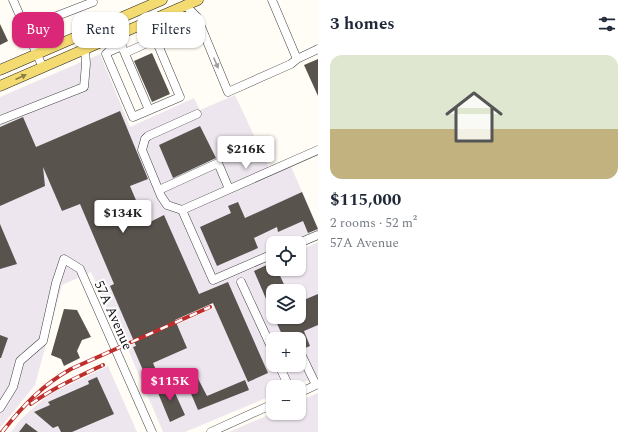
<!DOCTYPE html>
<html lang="en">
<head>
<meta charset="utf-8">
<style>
  :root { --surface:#fff; --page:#f6f6f7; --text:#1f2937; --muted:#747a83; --accent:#db2777 }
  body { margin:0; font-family:Spectral,serif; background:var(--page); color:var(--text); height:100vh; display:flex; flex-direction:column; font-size:15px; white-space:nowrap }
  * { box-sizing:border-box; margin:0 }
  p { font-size:13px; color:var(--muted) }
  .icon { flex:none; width:22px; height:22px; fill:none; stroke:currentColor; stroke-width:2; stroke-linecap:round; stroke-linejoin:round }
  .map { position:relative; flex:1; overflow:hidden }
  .drawer { display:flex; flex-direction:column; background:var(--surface); width:312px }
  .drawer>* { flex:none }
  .banner { position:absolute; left:12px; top:12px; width:246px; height:36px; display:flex; gap:8px }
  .controls { position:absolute; left:266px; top:236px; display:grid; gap:8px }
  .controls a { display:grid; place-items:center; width:40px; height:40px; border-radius:8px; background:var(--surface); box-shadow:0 1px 3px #0004; font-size:20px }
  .price { position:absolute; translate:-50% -34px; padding:0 9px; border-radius:4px; background:#fff; color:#222; font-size:13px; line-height:26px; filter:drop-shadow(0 1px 2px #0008) }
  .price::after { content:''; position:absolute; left:50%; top:24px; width:12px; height:9px; margin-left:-6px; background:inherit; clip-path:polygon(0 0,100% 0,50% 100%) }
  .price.active { background:var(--accent); color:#fff }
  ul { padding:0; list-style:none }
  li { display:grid; align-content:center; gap:8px; height:212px; padding:0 12px }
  li span { display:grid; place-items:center; height:124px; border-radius:12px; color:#555 }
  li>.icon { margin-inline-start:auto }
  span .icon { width:72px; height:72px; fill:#fffc; stroke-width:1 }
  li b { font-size:17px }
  h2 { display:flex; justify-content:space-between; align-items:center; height:48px; padding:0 12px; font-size:17px }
  .pill { padding:0 14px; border-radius:12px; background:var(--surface); box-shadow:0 1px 3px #0004; font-size:14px; line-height:36px }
  .pill.active { background:var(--accent); color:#fff }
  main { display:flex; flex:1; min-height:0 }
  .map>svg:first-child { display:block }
  .industrial { fill:#eee6ef; fill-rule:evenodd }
  .building { fill:#59534e }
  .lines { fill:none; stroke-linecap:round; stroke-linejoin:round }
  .minor-casing { stroke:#444; stroke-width:9 }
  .major-casing { stroke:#222; stroke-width:11 }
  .minor { stroke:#fff; stroke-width:8 }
  .major { stroke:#f3da71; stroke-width:10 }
  .rail-casing { stroke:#bd2e2d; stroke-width:4 }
  .rail { stroke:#fff; stroke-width:2.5; stroke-dasharray:8; stroke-linecap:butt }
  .oneway { fill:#a0a0a0 }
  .oneway2 { fill:#8d8046 }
  .labels { text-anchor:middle; stroke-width:4; stroke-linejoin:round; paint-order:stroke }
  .street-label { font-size:14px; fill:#111; stroke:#fff }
</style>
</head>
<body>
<main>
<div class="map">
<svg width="318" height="432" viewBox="0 0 318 432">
  <rect width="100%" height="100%" fill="#fffdf5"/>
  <path class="industrial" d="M100,54L130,127L194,98L200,110L235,95L270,170L289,162L318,228V232L292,243H273V251L269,254L273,263V317H297L305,335L298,317H299V291H287L277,269H299V251L318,242V376L292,387H273V395L185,432H163L127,347L214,308L212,303L123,343L91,272L62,285L35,385L0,428V97ZM273,339H299V365H273Z
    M108,366L137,432H11L21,419L48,395Z
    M318,393V432H229L273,413H299V401Z"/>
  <path class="building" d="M0,24L8,41L0,45Z
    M152,53L170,94L152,102L134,61Z
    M318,59V96L304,65Z
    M120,111L148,179L130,186L146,224L164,215L199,294L228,282L268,373L248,382L213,303L175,320L187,348L153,363L156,370L145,375L133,347L136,346L110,286L114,284L80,204L62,211L43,167L45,186L0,206V127L23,117L36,147Z
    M200,126L216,158L173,178L159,145Z
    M302,192L318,229L308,233L303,221L278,232L277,227L254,238L258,248L217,266L200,227L231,213L228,206L238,202L245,218Z
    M0,224L17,264L0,269Z
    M273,262V269H277L287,291H273V315L254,271Z
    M318,294V325L304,331L310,346L303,349H299V339H284L274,317H299V302Z
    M64,309L77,310L91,337L82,340L77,351L80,358L64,366L61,359L51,355Z
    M0,335L8,338L1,358H0Z
    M194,371L207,396L245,380L249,390L198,410L183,375Z
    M97,377L114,414L72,432H61L58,426L53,428L34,412L50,405L48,402L89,384L88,381Z
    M170,382L185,415L170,422L156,388Z
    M26,423L38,432H19Z"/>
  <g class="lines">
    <defs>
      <path id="minor" d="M13,0L43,68
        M272,0L297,59
        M185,5L197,17L228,92L291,64L297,59L318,49
        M26,28L93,2L92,0
        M120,42L149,110
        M122,46L108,52L106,54L133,117L180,97L148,21
        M125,53L156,39
        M197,114L148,136L145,139L142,150L161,196L167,205L182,210L213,280L273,254
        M0,120L84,87L86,64L85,49
        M159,190L218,163L229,189
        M182,210L318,150
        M299,243L318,235
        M241,282L273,351
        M301,354L316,385
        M279,365L289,387
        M299,393L318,384
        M0,408L13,387L20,361L43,341L56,283L64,259L80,269L152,432
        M211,432L273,404"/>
      <path id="major" d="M0,70L162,0
        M0,86L198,0"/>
    </defs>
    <use href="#minor" class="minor-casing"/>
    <use href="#major" class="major-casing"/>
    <use href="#minor" class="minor"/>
    <use href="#major" class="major"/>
    <defs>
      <path id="rail" d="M31,404C53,388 78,377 103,365
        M2,432C22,407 42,385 71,369L210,307"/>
    </defs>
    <use href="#rail" class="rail-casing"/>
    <use href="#rail" class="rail"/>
  </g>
  <defs><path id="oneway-solid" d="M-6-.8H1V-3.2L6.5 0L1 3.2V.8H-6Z"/></defs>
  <use class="oneway" href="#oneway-solid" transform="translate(216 63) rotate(67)"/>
  <use class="oneway2" href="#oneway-solid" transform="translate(21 77) rotate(-24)"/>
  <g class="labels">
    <g class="street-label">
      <text transform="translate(114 315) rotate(66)" y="5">57A Avenue</text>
    </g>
  </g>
</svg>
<div class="controls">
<a><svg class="icon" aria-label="locate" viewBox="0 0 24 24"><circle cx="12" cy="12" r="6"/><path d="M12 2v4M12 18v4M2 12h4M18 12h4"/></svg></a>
<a><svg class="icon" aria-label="layers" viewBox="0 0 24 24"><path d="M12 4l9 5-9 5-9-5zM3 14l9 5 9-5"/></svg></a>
<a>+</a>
<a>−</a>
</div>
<b class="price" style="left:246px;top:170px">$216K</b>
<b class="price" style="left:123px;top:234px">$134K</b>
<b class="price active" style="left:170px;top:402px">$115K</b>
<div class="banner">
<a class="pill active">Buy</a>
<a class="pill">Rent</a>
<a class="pill">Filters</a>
</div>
</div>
<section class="drawer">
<h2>3 homes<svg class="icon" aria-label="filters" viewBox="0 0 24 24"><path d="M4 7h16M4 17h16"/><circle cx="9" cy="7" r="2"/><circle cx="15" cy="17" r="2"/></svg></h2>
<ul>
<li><span style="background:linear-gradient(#dfe7d0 60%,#c2b280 0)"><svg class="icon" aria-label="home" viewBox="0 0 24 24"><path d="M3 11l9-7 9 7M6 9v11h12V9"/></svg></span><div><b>$115,000</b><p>2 rooms · 52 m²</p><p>57A Avenue</p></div></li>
</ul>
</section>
</main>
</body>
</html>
